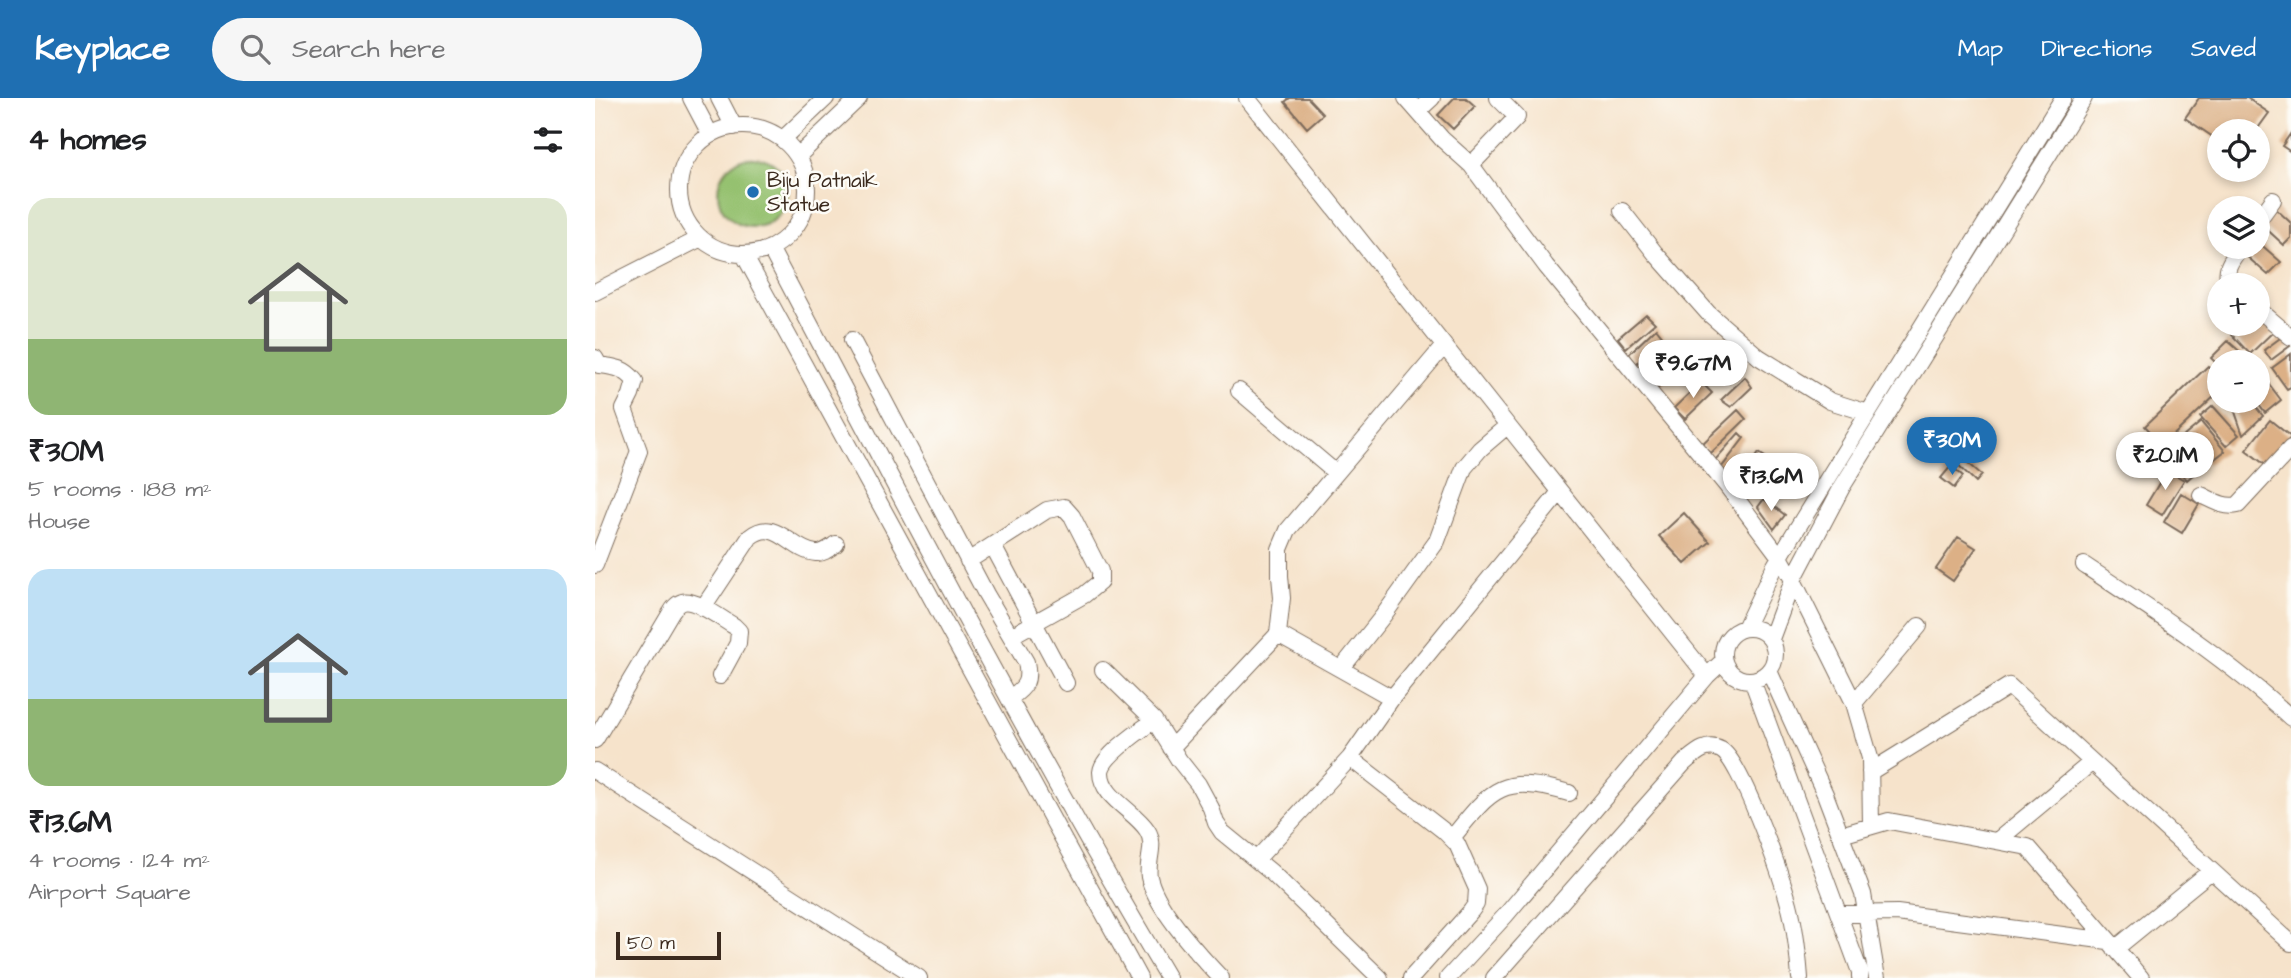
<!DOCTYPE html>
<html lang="en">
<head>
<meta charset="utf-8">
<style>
  :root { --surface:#fff; --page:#f6f6f6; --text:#202124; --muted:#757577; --accent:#1f6fb2 }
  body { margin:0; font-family:"Architects Daughter",sans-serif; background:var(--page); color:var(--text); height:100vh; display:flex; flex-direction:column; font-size:26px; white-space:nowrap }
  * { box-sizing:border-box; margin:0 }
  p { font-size:23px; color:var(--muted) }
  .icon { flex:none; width:38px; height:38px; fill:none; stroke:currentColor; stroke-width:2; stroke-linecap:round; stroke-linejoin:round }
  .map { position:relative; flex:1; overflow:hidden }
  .panel { display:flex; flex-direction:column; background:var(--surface); width:595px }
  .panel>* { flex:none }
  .tools { position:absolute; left:1612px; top:21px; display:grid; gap:14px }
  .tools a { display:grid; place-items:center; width:63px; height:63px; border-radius:50%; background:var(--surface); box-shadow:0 4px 10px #0003; font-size:35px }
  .scale { position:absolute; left:21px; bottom:18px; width:105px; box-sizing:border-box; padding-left:7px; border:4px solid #3b2a1e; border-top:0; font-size:19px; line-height:24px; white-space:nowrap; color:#3b2a1e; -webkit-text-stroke:5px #fdfcf7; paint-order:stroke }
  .price { position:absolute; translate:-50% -60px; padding:0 16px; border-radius:24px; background:#fff; color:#222; font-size:23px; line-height:46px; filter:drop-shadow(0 2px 4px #0008) }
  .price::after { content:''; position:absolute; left:50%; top:42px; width:21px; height:16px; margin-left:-10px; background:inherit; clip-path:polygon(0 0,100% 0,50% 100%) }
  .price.current { background:var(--accent); color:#fff }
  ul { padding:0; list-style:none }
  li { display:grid; align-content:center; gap:14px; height:371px; padding:0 28px }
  li span { display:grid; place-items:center; height:217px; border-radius:21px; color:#555 }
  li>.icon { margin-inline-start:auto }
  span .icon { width:126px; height:126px; fill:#fffc; stroke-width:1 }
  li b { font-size:30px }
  h2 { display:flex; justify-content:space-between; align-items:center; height:84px; padding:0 28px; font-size:30px }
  header { display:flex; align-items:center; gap:42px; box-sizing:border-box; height:98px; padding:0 35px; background:var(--accent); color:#fff }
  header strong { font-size:33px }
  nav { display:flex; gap:38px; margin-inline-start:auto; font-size:24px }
  .search { width:490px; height:63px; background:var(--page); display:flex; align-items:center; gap:18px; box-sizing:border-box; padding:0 24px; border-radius:38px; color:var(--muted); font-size:26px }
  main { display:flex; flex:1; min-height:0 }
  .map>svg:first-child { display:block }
  .green { fill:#95c16f; stroke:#687646; stroke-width:2 }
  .building { fill:#dcb086 }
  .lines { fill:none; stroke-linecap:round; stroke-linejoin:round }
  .minor-casing { stroke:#7c6b5b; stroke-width:18 }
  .minor { stroke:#fff; stroke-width:16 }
  .poi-dot { fill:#1f6fb2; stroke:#fdfcf7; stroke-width:2.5 }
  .labels { text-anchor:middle; stroke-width:5; stroke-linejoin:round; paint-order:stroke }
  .poi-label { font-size:21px; fill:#3b2a1e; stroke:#fdfcf7; text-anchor:start }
</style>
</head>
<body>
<header>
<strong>Keyplace</strong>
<div class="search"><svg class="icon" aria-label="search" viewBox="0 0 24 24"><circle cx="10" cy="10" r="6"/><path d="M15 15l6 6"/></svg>Search here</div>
<nav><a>Map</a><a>Directions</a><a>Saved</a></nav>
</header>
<main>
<section class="panel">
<h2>4 homes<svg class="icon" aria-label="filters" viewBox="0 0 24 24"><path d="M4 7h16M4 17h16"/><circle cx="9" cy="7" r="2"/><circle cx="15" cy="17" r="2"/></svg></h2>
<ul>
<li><span style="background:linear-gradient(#dfe7d0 65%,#8fb573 0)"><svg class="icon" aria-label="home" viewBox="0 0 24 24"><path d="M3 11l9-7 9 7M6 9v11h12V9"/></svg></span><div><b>₹30M</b><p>5 rooms · 188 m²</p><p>House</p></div></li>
<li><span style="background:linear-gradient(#bfe0f5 60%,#8fb573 0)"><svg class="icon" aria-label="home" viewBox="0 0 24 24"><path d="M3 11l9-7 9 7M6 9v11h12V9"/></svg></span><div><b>₹13.6M</b><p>4 rooms · 124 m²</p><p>Airport Square</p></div></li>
</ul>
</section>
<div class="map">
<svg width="1696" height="880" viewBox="0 0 1696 880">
  <rect width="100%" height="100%" fill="#fdfcf7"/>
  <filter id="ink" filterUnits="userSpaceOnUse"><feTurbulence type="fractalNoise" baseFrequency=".0143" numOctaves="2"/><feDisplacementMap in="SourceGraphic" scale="14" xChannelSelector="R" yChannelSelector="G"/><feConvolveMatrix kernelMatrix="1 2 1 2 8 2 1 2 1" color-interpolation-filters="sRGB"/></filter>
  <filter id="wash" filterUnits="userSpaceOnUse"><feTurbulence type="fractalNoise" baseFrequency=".00686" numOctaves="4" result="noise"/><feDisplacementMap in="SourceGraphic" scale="28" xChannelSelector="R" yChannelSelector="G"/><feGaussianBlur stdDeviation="1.57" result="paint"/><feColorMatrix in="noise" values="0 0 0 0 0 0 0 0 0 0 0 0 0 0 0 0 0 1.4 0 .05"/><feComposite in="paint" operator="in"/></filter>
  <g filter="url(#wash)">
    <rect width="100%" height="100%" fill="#f6e3cb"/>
    <path class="green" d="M123 94a35 35 0 1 1 70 0a35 35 0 1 1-70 0Z"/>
    <g id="blocks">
      <path class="building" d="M695,0H713L728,16L712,30L690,4Z
        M859,0H871L880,8L858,31L843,17Z
        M1604,0H1652L1674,15L1661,33H1624V43L1590,20Z
        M1696,35V54L1687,48Z
        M1681,111L1696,125V140L1689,147L1667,127Z
        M1662,143L1686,164L1673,177L1649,156L1656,149H1662Z
        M1051,216L1060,225L1031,250L1023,240Z
        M1662,216L1679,233L1655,256L1637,237L1649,226H1662Z
        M1061,230L1068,239L1041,266L1034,256Z
        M1688,238L1695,248L1676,262L1669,252Z
        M1633,243L1650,258L1644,264H1624V268L1616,260Z
        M1082,254L1092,264L1062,291L1053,281Z
        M1696,256V289L1692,291L1677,270Z
        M1613,268L1624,280V294L1568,347L1550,328Z
        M1662,270L1686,302L1670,315L1661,303H1662Z
        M1150,279L1157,289L1136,309L1126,302Z
        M1106,284L1117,295L1090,321L1079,310Z
        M1632,303H1656L1668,318L1648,337L1640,314Z
        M1618,308L1644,337L1631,348L1605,319Z
        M1143,312L1151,321L1116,355L1107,346Z
        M1675,322L1696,339L1673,369L1651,352Z
        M1606,324L1630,353L1613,366L1589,338Z
        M1144,335L1149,340L1126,370L1120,362Z
        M1591,346L1609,367L1592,382L1574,361Z
        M1164,355L1176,363L1154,397L1142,386Z
        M1364,357L1387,377L1381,384L1359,363Z
        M1356,368L1368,378L1359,390L1346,380Z
        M1572,372L1589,382L1567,417L1551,407Z
        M1586,395L1604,406L1587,435L1569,424Z
        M1169,401L1190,417L1179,431L1163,409Z
        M1089,415L1115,444L1090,466L1064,438Z
        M1363,439L1381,450L1358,483L1341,471Z"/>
    </g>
  </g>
  <g filter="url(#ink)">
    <use href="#blocks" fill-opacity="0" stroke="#7c6b5b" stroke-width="2"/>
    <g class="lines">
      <defs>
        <path id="minor" d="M96,0L115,36
          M124,0L139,29
          M652,0L1112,578
          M811,0L847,41L876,67L951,168L1132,388L1185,459L1198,482L1259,605L1275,660L1276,728
          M823,13L837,0
          M84 92a64 64 0 1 1 128 0a64 64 0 1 1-128 0Z
          M188,41L231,0
          M203,58L264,0
          M876,67L922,19L903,0
          M1027,113L1060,155L1113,215L1164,259L1235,303L1273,315
          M1662,124L1678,102
          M175,150C304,395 431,642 573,880
          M149,157L544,880
          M1636,187C1627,172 1637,161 1646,149
          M0,194L106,140
          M1662,210L1696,239
          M257,242L391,496L431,564C435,583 431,589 415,600
          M0,260L4,267C20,269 30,270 40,283L36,297L29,311L44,353L0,467
          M644,293L741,375
          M1606,397C1619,403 1629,410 1643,407L1696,350
          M398,448L471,585
          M373,463L452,412L469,409L477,418L505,473V484L489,497L416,538
          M1489,467C1560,514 1633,562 1696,620
          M108,510L155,439C181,418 196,453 221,455C228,456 235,450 241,446
          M1128 556a26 26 0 1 1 52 0a26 26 0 1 1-52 0Z
          M1150,530L1179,469L1198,437L1468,0
          M683,536L797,600L965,394
          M1176,541L1198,482L1247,389L1489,0
          M746,571L788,518L842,443L869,370L885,351L912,328
          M508,572L559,622L584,662L603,686L616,710L621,725L627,734L676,774L785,880
          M1174,573L1230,696L1268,796L1282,880
          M1157,582L1265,874V880
          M1259,605L1324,528
          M559,622C546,633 507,657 506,674C506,699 540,713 552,732C562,747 551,763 554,779C561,810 604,857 626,880
          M0,642L75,516C78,511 81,506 87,504C100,500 128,522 139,528L144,533L143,545L125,578
          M576,650L683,536L687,500L685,478V451L693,432L848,249
          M755,660L849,733L862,746L882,791L881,806L876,813L816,880
          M0,673L324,880
          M1275,674L1414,588L1696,845
          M1246,737L1294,723L1433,749L1546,880
          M857,740C897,690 907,676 974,695
          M1402,743L1497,664
          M661,762L755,660L797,600
          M1244,816L1302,815L1513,843
          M1520,851L1616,773
          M853,880L910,818L1112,578L1128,563
          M899,880L1089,665C1100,656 1111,644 1126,652C1145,661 1185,775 1192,799C1200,825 1203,854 1205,880"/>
      </defs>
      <use href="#minor" class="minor-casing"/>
      <use href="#minor" class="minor"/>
    </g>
  </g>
  <circle class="poi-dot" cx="158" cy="94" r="7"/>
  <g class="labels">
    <g class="poi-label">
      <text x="172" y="89">Biju Patnaik<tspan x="172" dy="24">Statue</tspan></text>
    </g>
  </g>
</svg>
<div class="tools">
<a><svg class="icon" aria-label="locate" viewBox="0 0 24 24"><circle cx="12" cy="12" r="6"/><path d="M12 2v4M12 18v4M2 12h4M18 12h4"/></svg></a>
<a><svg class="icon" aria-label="layers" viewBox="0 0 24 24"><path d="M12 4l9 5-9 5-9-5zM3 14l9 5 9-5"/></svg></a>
<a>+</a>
<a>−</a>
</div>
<div class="scale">50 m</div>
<b class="price" style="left:1098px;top:302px">₹9.67M</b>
<b class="price current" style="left:1357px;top:379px">₹30M</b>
<b class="price" style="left:1570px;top:394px">₹20.1M</b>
<b class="price" style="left:1176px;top:415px">₹13.6M</b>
</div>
</main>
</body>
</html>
